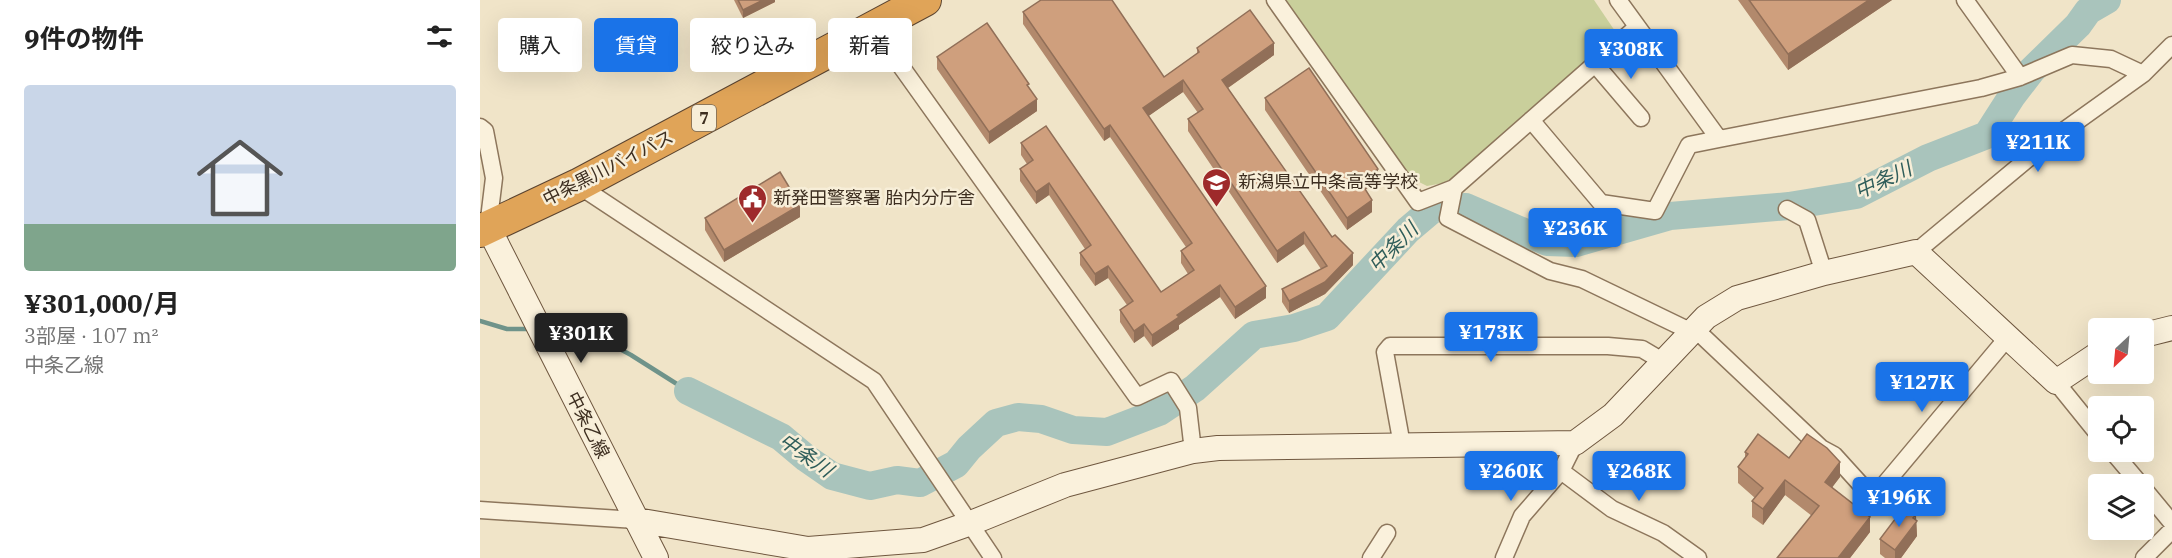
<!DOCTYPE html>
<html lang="ja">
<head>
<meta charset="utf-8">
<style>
  :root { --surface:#fff; --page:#f6f6f6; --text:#222; --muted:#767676; --line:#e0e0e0; --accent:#1a73e8 }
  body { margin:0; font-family:"IBM Plex Serif","Noto Sans JP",serif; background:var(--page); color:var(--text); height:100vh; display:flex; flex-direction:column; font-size:22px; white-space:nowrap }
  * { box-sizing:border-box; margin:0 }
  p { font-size:20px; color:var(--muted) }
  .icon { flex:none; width:33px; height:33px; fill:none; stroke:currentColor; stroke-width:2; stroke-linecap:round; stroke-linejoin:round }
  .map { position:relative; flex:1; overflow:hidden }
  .side { display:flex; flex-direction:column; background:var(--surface); width:480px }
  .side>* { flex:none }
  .hud { position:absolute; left:18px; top:18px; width:570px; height:54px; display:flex; gap:12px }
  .needle { width:39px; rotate:206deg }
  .controls { position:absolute; left:1608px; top:318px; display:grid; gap:12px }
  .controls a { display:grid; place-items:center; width:66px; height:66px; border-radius:6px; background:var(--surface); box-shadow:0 6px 24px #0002; font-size:30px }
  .price { position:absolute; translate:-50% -51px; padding:0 14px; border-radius:6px; background:var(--accent); color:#fff; font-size:20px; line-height:39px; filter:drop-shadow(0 2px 3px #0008) }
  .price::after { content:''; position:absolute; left:50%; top:36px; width:18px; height:14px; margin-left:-9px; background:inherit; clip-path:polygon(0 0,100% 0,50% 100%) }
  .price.active { background:#222; color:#fff }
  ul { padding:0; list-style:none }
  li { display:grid; align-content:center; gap:12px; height:318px; padding:0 24px }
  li+li { border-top:2px solid var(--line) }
  li span { display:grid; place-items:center; height:186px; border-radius:6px; color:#555 }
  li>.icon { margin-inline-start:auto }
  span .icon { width:108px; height:108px; fill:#fffc; stroke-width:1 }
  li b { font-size:26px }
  h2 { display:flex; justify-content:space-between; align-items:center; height:72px; padding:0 24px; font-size:26px }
  .chip { padding:0 21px; border-radius:6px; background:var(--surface); box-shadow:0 6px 24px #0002; font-size:21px; line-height:54px }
  .chip.active { background:var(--accent); color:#fff }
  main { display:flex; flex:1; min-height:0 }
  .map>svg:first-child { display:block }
  .green { fill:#c9cf9b }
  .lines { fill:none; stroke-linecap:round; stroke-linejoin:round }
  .stream { stroke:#6f938a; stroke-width:4.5 }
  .river { stroke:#a9c4bc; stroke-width:28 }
  .street-casing { stroke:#8d765c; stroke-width:19 }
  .secondary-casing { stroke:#6f573f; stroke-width:26 }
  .highway-casing { stroke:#5b4430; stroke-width:34 }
  .street { stroke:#faf1dc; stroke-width:16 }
  .secondary { stroke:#faf1dc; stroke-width:24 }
  .highway { stroke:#e0a458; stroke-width:32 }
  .wall { fill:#b2896c }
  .shaded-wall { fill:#916f58 }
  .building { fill:#cf9f7d; stroke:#916f58; stroke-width:1.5 }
  .labels { text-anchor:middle; stroke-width:5; stroke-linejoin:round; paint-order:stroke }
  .shield { fill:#f7eed8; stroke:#756857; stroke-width:1.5 }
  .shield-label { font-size:16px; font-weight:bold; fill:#3d2e20 }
  .street-label { font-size:18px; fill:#3d2e20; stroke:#f7eed8 }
  .poi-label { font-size:18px; fill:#3d2e20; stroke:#f7eed8; text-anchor:start }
  .water-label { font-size:20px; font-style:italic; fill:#2f5d5a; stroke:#f7eed8 }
</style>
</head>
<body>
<main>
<section class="side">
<h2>9件の物件<svg class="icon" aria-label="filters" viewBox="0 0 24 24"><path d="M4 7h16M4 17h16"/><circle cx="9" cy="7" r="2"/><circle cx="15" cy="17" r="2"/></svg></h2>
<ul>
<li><span style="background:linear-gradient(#c9d6e8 75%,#7fa58c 0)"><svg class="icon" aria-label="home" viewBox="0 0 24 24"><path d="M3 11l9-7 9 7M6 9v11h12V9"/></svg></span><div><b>¥301,000/月</b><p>3部屋 · 107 m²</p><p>中条乙線</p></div></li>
</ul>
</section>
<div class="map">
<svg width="1692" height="558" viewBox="0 0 1692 558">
  <rect width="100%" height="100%" fill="#f0e4c8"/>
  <path class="green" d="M806,0H1114L1137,34L969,182L947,186L929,177Z"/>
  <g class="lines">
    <path class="stream" d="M0,321L27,329H50
      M68,329H103L151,355L208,391"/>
    <path class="river" d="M208,391L301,437L326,458L352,476L390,486L417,480L440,483L476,464L489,448L516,423L538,417L561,419L593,430L627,432L679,412L715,388L774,335L814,328L847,317L928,230L954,208L986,207L1067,242L1096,243L1190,216L1309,206L1376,195L1448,158L1507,135L1532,96L1552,70L1598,25L1608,11L1627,0"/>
    <defs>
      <path id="street" d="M795,0L938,202L974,188L1157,27
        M1138,0L1239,139L1501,88L1540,77L1592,55L1631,59L1663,74
        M1485,0L1540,77
        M393,27L657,397L691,381L708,408L713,451
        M1115,64L1161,118
        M1051,120L1121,203L1175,211L1209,145L1239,139
        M0,127L5,131L14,178L8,227
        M98,185L394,381L513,558
        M974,188L968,218L1070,271L1102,279L1212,332
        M1307,209L1327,220L1344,273
        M1436,252L1568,142L1663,74L1692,45
        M1215,329L1341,448L1354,455L1393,498
        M1576,382L1618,434
        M922,445L905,352L910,346H1128L1162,349L1184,362
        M1633,452L1660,484
        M1081,471L1132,509L1183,533L1218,558
        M1664,489L1692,523
        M0,510L156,520
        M1383,510L1528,337
        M891,558L907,533
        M1024,558L1042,516L1081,471L1095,443
        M1664,558L1692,530"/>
      <path id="secondary" d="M8,227L176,558
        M1664,335L1692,328
        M156,520L328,549L443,540L491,523L585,485L713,451L738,448L1095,443L1133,415L1226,317L1257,298L1344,273L1436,252L1576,382L1618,354"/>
      <path id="highway" d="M0,231L98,185L445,0"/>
    </defs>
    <use href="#street" class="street-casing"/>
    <use href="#secondary" class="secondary-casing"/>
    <use href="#highway" class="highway-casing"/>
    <use href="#street" class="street"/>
    <use href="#secondary" class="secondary"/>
    <use href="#highway" class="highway"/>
  </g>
  <path class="wall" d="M254,0H295V2L263,18Z
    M1258,0H1412L1308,70Z
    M543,12L684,77L717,54V48L794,55L748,88L852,237L873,265L845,294L809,313L802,302V289L841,269L824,244L797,263L708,131V119L718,113L703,92L668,116L786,298L755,319L740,297L699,325V329L672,347L664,336L654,343L640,322V310L647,305L628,278L615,286L600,265V253L605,249L569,195L556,204L540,181V169L547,164L541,155V143L681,292L708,274L701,263V251L706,247L630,137L624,141L543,24Z
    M457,57L549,87L557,111L509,144L457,69Z
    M785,98L898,181L885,190L892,212L867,230L785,110Z
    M320,217L244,262L225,230V218Z
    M1265,452L1309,458L1360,477L1352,487L1390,532L1370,558H1297L1332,516L1305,495L1283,525L1272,517V501L1275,498L1258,483V467L1265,458Z
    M1436,520L1437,536L1421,558H1405L1400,554V539Z"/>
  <path class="shaded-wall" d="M283,0H295V2L263,18V10Z
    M1389,0H1412L1308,70V54Z
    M794,43V55L742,92V80Z
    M703,80V92L663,120V108Z
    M557,99V111L509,144V132Z
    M630,125V137L624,141V129Z
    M898,169V181L880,193V181Z
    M569,183V195L556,204V192Z
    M892,200V212L867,230V218Z
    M320,205V217L244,262V250Z
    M824,232V244L797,263V251Z
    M873,253V265L845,294L809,313V301Z
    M628,266V278L615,286V274Z
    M740,285V297L699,325V329L672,347V335L697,315Z
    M786,286V298L755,319V307Z
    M664,324V336L654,343V331Z
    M1360,462V477L1345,497V482Z
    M1305,480V495L1283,525V509Z
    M1436,515L1437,536L1421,558H1415V550Z
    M1390,517V532L1370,558H1358Z"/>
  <path class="building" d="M258,0H283L263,10Z
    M561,0H632L684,77L719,52L717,48L770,10L794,43L742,80L852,237L855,235L873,253L845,282L809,301L802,289L847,266L824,232L797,251L708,119L723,109L703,80L663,108L786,286L755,307L740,285L697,315L699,317L672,335L664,324L654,331L640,310L653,301L628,266L615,274L600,253L611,245L569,183L556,192L540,169L553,160L541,143L566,126L681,292L714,270L701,251L712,243L630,125L624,129L543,12Z
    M1269,0H1389L1308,54Z
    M507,23L549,84L547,85L557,99L509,132L457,57Z
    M829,68L898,169L880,181L892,200L867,218L785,98Z
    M300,172L320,205L244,250L225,218Z
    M1278,434L1309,458L1327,434L1347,448L1360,462L1345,482L1390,517L1358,558H1297L1339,506L1305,480L1283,509L1272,501L1283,488L1258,467L1268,454L1265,452Z
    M1425,506L1436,515L1433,518L1437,521L1415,550L1400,539Z"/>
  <defs>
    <symbol id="school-pin" viewBox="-11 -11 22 30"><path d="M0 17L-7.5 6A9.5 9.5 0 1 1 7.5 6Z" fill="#9e2a2b" stroke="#f7eed8"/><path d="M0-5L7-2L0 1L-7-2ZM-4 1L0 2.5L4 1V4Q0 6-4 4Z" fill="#fff"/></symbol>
    <symbol id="civic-pin" viewBox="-11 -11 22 30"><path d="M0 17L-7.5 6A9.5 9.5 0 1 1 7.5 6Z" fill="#9e2a2b" stroke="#f7eed8"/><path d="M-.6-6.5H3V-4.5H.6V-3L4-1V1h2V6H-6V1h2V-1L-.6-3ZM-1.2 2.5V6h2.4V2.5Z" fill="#fff"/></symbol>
  </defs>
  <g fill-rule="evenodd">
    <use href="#school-pin" x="720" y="166" width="33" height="45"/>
    <use href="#civic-pin" x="256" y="182" width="33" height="45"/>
  </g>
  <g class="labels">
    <rect class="shield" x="212" y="105" width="24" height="26" rx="4.5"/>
    <g class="shield-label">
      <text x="224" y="124">7</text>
    </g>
    <g class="street-label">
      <text transform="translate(128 168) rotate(-27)" y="6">中条黒川バイパス</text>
      <text transform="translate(108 425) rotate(63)" y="6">中条乙線</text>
    </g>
    <g class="poi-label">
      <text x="758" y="188">新潟県立中条高等学校</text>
      <text x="293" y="204">新発田警察署 胎内分庁舎</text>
    </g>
    <g class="water-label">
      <text transform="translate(1403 180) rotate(-25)" y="7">中条川</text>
      <text transform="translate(913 247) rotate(-45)" y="7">中条川</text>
      <text transform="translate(326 455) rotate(35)" y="7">中条川</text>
    </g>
  </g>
</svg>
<div class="controls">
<a><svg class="needle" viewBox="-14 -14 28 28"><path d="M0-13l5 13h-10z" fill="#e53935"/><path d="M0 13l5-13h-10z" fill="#767676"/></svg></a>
<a><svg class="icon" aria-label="locate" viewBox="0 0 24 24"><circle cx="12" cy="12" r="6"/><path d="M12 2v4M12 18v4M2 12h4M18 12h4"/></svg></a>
<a><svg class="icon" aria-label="layers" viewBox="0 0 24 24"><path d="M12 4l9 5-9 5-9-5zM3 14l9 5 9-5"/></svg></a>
</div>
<b class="price" style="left:1151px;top:80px">¥308K</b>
<b class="price" style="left:1558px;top:173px">¥211K</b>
<b class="price" style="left:1095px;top:259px">¥236K</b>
<b class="price" style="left:1011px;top:363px">¥173K</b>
<b class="price active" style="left:101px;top:364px">¥301K</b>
<b class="price" style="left:1442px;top:413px">¥127K</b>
<b class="price" style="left:1031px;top:502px">¥260K</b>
<b class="price" style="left:1159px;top:502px">¥268K</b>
<b class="price" style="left:1419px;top:528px">¥196K</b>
<div class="hud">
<a class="chip">購入</a>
<a class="chip active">賃貸</a>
<a class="chip">絞り込み</a>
<a class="chip">新着</a>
</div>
</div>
</main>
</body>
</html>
